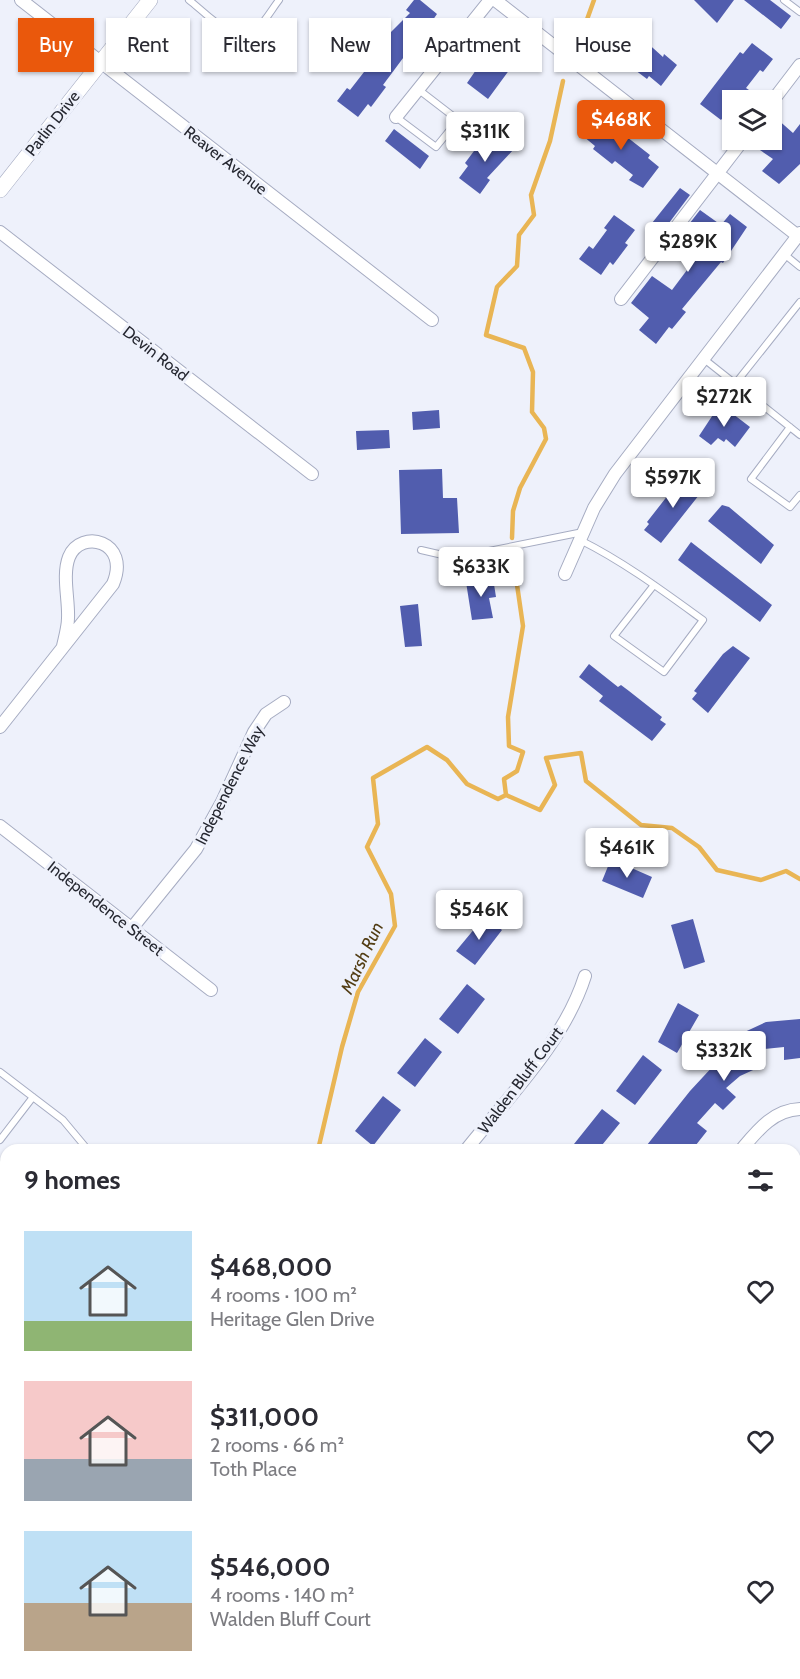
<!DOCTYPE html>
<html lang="en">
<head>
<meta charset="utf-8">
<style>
  :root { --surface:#fff; --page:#f7f7f7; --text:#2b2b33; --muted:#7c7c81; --accent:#ea580c }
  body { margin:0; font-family:Cabin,sans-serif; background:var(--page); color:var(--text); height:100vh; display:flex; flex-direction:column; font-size:22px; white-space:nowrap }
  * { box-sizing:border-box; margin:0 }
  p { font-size:20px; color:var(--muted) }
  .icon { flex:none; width:33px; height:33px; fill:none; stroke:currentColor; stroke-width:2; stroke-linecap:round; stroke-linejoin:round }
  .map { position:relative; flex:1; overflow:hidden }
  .drawer { position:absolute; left:0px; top:1144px; width:801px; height:536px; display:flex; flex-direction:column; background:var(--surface); border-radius:18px 18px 0 0; box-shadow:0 2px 4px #0004 }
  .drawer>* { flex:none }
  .guide { position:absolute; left:18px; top:18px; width:765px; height:54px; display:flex; gap:12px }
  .buttons { position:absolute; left:722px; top:90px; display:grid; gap:12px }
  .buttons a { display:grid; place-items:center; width:60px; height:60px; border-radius:0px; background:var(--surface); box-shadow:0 2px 4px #0004; font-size:30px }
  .price { position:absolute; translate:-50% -51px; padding:0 14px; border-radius:6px; background:#fff; color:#222; font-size:20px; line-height:39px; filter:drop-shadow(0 2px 3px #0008) }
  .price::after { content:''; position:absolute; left:50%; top:36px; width:18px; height:14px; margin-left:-9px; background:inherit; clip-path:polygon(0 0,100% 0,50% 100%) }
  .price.selected { background:var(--accent); color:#fff }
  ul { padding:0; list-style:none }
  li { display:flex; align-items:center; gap:18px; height:150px; padding:0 24px }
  li span { display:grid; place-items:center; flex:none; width:168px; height:120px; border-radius:0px; color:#555 }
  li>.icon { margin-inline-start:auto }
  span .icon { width:72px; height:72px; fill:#fffc; stroke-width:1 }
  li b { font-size:26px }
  h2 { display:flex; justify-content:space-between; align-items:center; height:72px; padding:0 24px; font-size:26px }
  .tag { padding:0 21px; border-radius:0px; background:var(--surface); box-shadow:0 2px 4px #0004; font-size:21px; line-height:54px }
  .tag.selected { background:var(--accent); color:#fff }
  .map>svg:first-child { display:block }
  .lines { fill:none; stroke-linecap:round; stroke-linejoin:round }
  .stream { stroke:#e9b554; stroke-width:4.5 }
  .building { fill:#515dae }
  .service-casing { stroke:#a6acc2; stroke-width:8 }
  .minor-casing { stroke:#a6acc2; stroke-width:14 }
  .tertiary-casing { stroke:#a6acc2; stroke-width:16 }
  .service { stroke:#fff; stroke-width:6 }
  .minor { stroke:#fff; stroke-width:12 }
  .tertiary { stroke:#fff; stroke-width:15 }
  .labels { text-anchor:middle; stroke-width:6; stroke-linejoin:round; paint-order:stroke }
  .street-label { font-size:16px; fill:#252730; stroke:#eef1fb }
  .water-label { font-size:18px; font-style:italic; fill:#523d14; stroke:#eef1fb }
</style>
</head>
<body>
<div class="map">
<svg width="800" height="1679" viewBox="0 0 800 1679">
  <rect width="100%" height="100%" fill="#eef1fb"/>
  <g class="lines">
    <path class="stream" d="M580,39L594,0
      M512,538L513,511L520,488L546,439L544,428L532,412L533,372L524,348L486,335L497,287L517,266L519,235L534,215L531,195L550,141L563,81
      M506,795L504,779L517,771L523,752L509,746L508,717L523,626L513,557
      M318,1150L342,1047L358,992L395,926L391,894L367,847L378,824L373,778L427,747L447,760L467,784L498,799L506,795L540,810L555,785L546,758L581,753L586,781L641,825L672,828L699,847L717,870L761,880L786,871L800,879
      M0,1571L6,1566"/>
  </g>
  <path class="building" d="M414,0H420L437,14L428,27L430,29L416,48L412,46L383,85L386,87L371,107L368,104L358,117L337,101L347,88L350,90L364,72L361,70L382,41L410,13L406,10Z
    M694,0H734L717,23Z
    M744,0H770L791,16L781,29Z
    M634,31L663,57L664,54L677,65L661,86L649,76L647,79L627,64L629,61L617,51L627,33L631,36Z
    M500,38L521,54L488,99L467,83L476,70L472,68L488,47L490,50Z
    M752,43L773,59L763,72L760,70L746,88L749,90L741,100H732V106L721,120L700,104L740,52L743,54Z
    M600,116L650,155L648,158L659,167L643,188L629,180L633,175L615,161L612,164L593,149L595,146L583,136L591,122L593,123Z
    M776,118L793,133L800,124V164L779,184L762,171L773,159L754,146L759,140H771V124Z
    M394,129L429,156L420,169L385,141Z
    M493,134L514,149L487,178L490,180L480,194L459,178L468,166L465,163L480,143L483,146Z
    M680,188L690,195L663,231L652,223Z
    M700,210L721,225L730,214L747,227L723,263L721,262L682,309L686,312L672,329L669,327L656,344L639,330L649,318L631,303L652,276L672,290L699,254L679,237Z
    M614,215L635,230L625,243L628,245L613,265L610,262L601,275L579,259L589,246L593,249L607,230L604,228Z
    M720,404L750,427L735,447L726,439L724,442L718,438L711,445L699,436Z
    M439,410L440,428L413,430L412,412Z
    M389,430L390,448L357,450L356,431Z
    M442,469L443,498H457L459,533L401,534L399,470Z
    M685,478L703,490L661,543L644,530L649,524L647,522L679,481Z
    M722,505L729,507L774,545L761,564L708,521Z
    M691,542L772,605L760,622L678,560Z
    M493,578L496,597L489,598L493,618L472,620L466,582Z
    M418,604L422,646L405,647L400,606Z
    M733,646L750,658L708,713L692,699L697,693L694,691L723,654Z
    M589,664L618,687L621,685L629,691L662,717L660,720L666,724L652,741L599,701L603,696L579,677Z
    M611,859L652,877L643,898L602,881Z
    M485,916L502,930L475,965L456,951Z
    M693,919L705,962L684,969L671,925Z
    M467,984L485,999L458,1034L439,1019Z
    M678,1003L699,1015L677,1053L658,1042Z
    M800,1019V1058L784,1060V1047L756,1050L764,1065L740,1076L726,1088L736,1097L723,1110L715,1103L697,1123L707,1131L692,1150H643L690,1091L727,1051L723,1042L766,1022Z
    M425,1038L442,1052L415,1087L397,1073Z
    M643,1055L662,1070L635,1105L616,1091Z
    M383,1096L401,1110L373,1146L355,1131Z
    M602,1109L620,1123L598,1150H582L574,1144Z"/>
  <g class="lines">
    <defs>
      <path id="service" d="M189,0C205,12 235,47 256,30C265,22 272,9 279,0
        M784,0L800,12
        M396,117L436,147L458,120L419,90
        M784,254L800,267
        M704,359L800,435
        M735,384L800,302
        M790,427L751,479L790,507L800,495
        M580,540C624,562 663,591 703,620L664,672L614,636L654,585
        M421,550L447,556L484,552L583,532
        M0,1072L63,1120L88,1150
        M0,1140L33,1097
        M0,1318L6,1322
        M364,1674L371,1679
        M409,1674L415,1679
        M110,1679L114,1674"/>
      <path id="minor" d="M21,0L432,320
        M495,0L798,236
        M771,103L800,65
        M396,117L490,0
        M0,232L312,474
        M621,299L743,140
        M565,574L594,508L615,474L800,233
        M0,727L113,584C131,541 81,528 69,557C62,575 69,600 68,618C68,627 65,637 63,646
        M0,826L211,990
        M132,928L196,849L222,802L254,732L266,714L284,702
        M466,1150C509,1096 564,1042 585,976
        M741,1150C757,1131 773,1110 800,1109
        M157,1674L164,1679
        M392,1679L396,1674"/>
      <path id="tertiary" d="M0,190L150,0
        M795,1386L800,1379
        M564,1679L568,1674"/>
    </defs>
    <use href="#service" class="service-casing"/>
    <use href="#minor" class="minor-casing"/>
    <use href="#tertiary" class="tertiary-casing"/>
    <use href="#service" class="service"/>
    <use href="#minor" class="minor"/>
    <use href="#tertiary" class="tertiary"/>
  </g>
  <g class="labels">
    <g class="street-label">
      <text transform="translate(52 123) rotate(-52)" y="6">Parlin Drive</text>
      <text transform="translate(226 160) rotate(38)" y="6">Reaver Avenue</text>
      <text transform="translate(156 353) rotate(38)" y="6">Devin Road</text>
      <text transform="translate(229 785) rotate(-63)" y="6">Independence Way</text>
      <text transform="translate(106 908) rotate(38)" y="6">Independence Street</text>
      <text transform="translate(520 1080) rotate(-53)" y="6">Walden Bluff Court</text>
    </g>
    <g class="water-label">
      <text transform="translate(362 958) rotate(-65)" y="6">Marsh Run</text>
    </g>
  </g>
</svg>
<div class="buttons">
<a><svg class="icon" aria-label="layers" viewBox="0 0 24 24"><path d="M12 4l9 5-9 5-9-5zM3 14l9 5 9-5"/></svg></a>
</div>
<b class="price selected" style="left:621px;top:151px">$468K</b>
<b class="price" style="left:485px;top:163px">$311K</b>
<b class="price" style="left:688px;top:273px">$289K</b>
<b class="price" style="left:724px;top:428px">$272K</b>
<b class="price" style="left:673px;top:509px">$597K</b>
<b class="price" style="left:481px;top:598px">$633K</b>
<b class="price" style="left:627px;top:879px">$461K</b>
<b class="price" style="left:479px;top:941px">$546K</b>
<b class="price" style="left:724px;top:1082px">$332K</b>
<div class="guide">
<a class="tag selected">Buy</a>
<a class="tag">Rent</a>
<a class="tag">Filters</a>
<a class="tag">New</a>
<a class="tag">Apartment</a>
<a class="tag">House</a>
</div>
<section class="drawer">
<h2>9 homes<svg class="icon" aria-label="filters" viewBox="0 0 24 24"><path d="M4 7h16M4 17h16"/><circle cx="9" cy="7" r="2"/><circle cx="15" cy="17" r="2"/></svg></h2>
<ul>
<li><span style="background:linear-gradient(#bfe0f5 75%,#8fb573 0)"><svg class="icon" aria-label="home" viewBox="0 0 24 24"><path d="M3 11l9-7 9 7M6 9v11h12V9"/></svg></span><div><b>$468,000</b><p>4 rooms · 100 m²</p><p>Heritage Glen Drive</p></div><svg class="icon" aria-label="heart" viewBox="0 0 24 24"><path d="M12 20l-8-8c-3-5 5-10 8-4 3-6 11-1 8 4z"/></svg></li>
<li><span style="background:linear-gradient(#f6c9c9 65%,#9aa5b1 0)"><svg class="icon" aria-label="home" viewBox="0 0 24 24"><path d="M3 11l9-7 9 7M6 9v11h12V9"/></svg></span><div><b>$311,000</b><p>2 rooms · 66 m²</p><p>Toth Place</p></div><svg class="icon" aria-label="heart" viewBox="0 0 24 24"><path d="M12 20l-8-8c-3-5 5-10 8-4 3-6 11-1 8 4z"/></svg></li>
<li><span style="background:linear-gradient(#bfe0f5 60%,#b9a48a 0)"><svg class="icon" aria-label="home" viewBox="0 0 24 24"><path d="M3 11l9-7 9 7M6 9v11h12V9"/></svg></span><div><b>$546,000</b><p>4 rooms · 140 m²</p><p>Walden Bluff Court</p></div><svg class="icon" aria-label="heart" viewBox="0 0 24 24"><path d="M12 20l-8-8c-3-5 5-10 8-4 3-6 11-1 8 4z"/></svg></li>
</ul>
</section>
</div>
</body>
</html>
